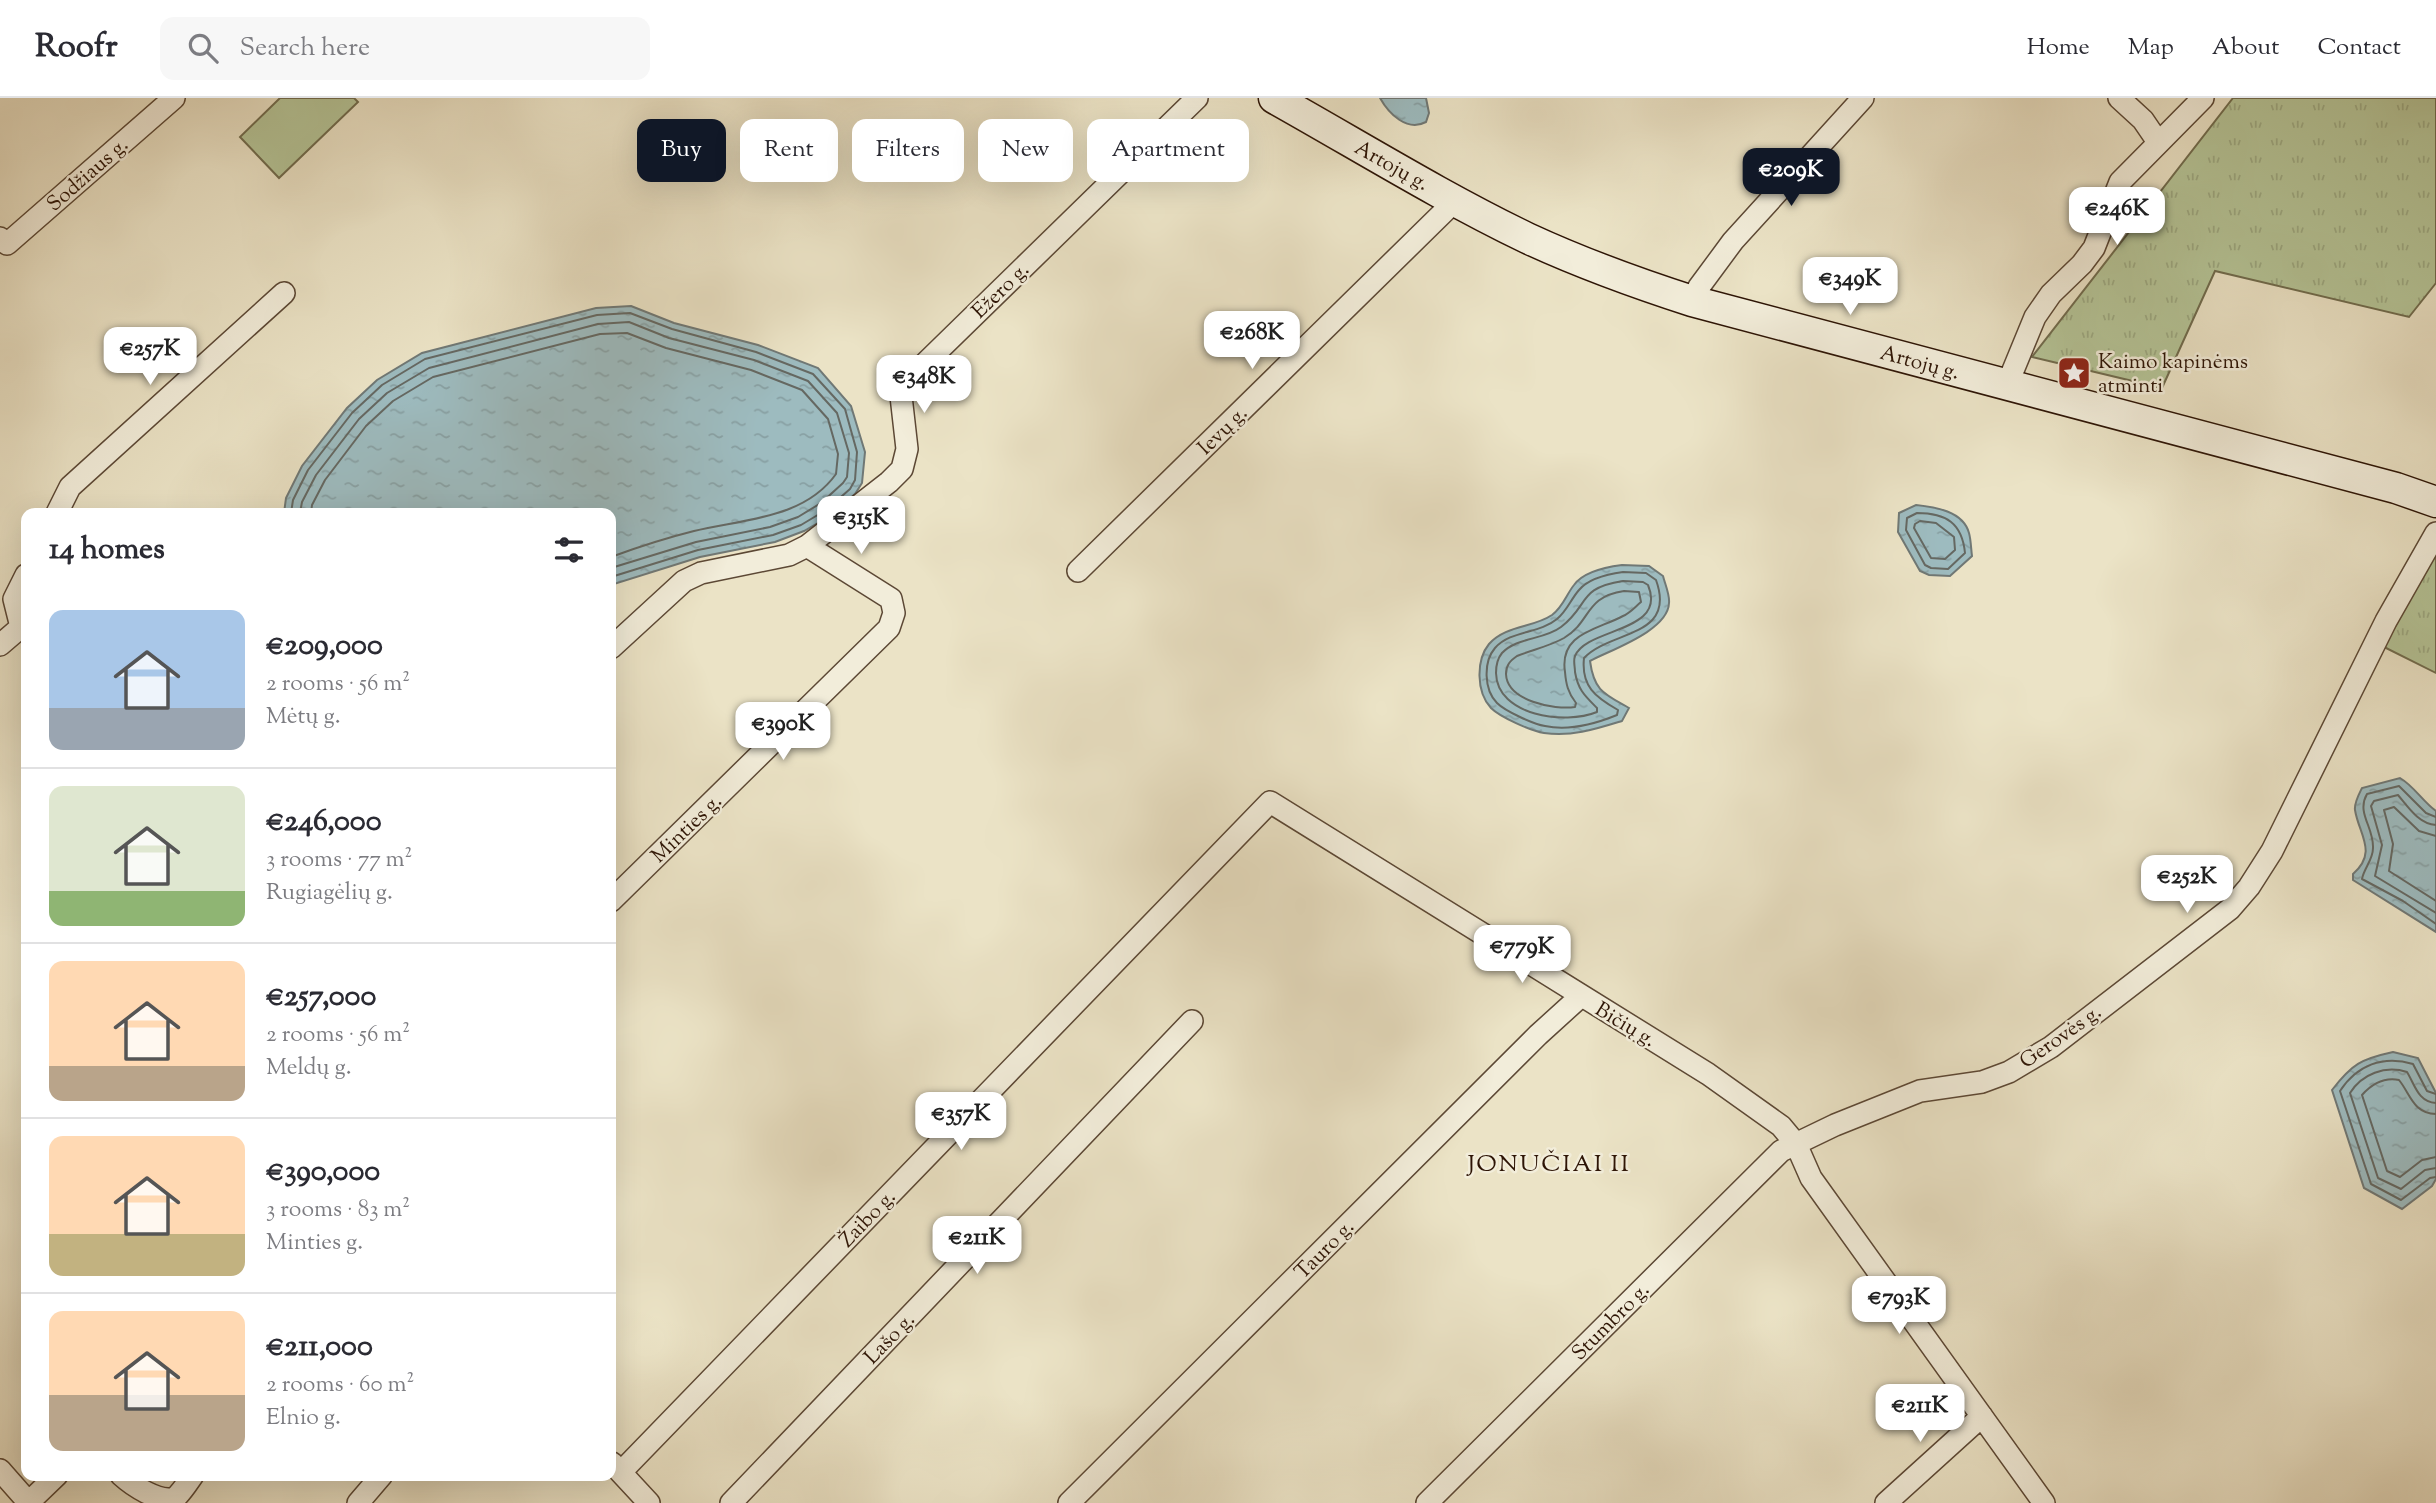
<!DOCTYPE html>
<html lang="en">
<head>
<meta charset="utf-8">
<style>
  :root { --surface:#fff; --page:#f7f7f7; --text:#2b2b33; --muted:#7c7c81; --line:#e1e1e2; --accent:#111827 }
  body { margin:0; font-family:"Sorts Mill Goudy",serif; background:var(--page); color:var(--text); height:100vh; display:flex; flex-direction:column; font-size:26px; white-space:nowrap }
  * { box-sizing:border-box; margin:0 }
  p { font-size:23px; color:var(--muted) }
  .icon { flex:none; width:38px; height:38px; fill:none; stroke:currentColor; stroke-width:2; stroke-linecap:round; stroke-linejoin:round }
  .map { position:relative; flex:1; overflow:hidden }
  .side { position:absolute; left:21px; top:410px; width:595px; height:973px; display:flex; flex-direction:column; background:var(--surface); border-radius:14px; box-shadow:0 7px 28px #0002 }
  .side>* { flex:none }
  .top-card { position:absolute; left:637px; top:21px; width:665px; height:63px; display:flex; gap:14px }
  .price { position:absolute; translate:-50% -60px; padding:0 16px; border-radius:14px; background:#fff; color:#222; font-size:23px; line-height:46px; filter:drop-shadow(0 2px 4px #0008) }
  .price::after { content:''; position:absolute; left:50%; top:42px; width:21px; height:16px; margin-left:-10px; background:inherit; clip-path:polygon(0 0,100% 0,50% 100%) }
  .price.active { background:var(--accent); color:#fff }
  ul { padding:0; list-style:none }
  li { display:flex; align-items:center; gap:21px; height:175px; padding:0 28px }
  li+li { border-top:2px solid var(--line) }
  li span { display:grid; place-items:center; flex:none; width:196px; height:140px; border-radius:14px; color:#555 }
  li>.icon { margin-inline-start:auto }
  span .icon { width:84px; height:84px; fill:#fffc; stroke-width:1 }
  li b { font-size:30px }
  h2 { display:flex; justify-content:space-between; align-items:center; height:84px; padding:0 28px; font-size:30px }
  .chip { padding:0 24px; border-radius:14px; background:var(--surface); box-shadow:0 7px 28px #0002; font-size:24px; line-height:63px }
  .chip.active { background:var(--accent); color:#fff }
  header { display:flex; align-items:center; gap:42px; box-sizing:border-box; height:98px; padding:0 35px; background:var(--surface); border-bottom:2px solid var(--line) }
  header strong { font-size:33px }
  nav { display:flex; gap:38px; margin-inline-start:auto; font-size:24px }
  .search { width:490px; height:63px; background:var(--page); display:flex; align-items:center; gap:18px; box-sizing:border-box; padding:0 24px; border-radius:14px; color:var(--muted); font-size:26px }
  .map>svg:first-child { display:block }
  .grass { fill:url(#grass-tufts); stroke:#716c4e; stroke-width:2 }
  .pitch { fill:#b5c497; stroke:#716c4e; stroke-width:2 }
  .water { fill:url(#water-ripples); stroke:#707875; stroke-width:2 }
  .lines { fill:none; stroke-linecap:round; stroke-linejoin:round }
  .shore { stroke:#656862; stroke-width:2 }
  .minor-casing { stroke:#5c4835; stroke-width:24 }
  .secondary-casing { stroke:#2d1405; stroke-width:33 }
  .minor { stroke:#f2edda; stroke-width:21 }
  .secondary { stroke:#f2edda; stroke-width:30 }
  .labels { text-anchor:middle; stroke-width:5; stroke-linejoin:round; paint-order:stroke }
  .street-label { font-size:21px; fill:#2d1405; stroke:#f2edda }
  .poi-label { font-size:21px; fill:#2d1405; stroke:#f2edda; text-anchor:start }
  .quarter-label { font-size:24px; letter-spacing:2px; fill:#2d1405; stroke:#f2edda }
</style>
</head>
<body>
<header>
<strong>Roofr</strong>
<div class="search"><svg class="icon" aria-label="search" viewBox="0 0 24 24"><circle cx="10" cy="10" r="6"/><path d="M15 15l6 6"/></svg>Search here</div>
<nav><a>Home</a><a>Map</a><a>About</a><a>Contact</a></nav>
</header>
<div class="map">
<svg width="2436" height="1405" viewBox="0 0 2436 1405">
  <defs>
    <pattern id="grass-tufts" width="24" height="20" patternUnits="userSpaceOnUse" patternTransform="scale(1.75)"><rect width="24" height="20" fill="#b5c497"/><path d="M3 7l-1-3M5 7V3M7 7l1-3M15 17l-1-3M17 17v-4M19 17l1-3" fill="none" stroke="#9ca881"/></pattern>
    <pattern id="water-ripples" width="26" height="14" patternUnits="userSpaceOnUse" patternTransform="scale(1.75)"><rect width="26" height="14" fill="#9dbbbf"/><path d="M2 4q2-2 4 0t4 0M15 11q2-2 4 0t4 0" fill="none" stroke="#88a0a3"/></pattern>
  </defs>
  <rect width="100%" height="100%" fill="#ebe3c6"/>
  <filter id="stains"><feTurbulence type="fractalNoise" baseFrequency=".00286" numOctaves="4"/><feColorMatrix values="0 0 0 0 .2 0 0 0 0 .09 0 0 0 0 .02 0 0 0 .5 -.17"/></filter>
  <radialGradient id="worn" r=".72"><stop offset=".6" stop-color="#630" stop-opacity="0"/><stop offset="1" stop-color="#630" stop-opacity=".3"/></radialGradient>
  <path class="grass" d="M2233,0H2436V185L2409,219L2215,173L2162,290L2032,259Z
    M2436,452V575L2384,549Z"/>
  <path class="pitch" d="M280,0H354L358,4L279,80L240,39Z"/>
  <path class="water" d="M1380,0H1426L1429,15L1426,24C1407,34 1389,16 1380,0Z
    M631,208L674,225L758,247L818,270L851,308L865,354L862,385L855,396L830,418L804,433L775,444L700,459L611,487V415H284L286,400L302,368L347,310L377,282L422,255L596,210Z
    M1916,407C1935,409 1963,413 1969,435C1971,442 1971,451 1972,458L1950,478L1929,477L1920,473L1898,434L1899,415Z
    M1622,467L1649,468L1663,478C1665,486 1670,497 1669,505C1668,533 1610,552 1590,563C1594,593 1604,596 1629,610L1622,623C1596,631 1572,639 1544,635C1531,633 1500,619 1491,610C1476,594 1476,562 1489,546C1506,527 1533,530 1552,517C1563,509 1566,497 1574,487C1584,473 1606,469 1622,467Z
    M2400,680C2414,688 2423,704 2436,713V834L2353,782V776C2378,754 2359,737 2355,712C2354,705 2359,696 2362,690Z
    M2393,954L2418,960L2436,995V1081L2432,1088L2402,1111L2364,1090L2332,992C2352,966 2361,961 2393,954Z"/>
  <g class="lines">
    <path class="shore" d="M291,415L293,402L308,372L352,315L382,287L425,261L597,217L630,215L672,231L756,254L813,276L845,311L857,354L855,382L850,391L826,412L801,427L773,437L698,452L611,479
      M300,415L302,404L316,377L359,321L387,295L429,270L598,226L629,224L669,240L754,262L808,283L837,315L849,355L847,379L843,385L821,405L798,419L770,429L696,444L611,470
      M311,415L312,407L325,382L366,328L393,303L433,279L600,236L627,235L666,250L751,272L802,292L828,321L838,356L836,376C804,421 743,421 694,433C666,440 638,449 611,459
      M1917,415C1946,415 1962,425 1965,455L1948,471L1931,470L1925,467L1906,432L1907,420Z
      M1920,423L1936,425L1954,439L1955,452L1945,461L1931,460L1914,430L1915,426Z
      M1623,474L1646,475L1656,482C1677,540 1610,532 1584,560C1581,588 1595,599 1618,612L1617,617C1595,626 1569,633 1545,628C1533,626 1505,613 1497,605C1484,592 1483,564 1495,550C1511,532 1539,536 1557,521C1567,513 1571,501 1579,492C1589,480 1608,476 1623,474Z
      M1623,483L1643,484L1648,487C1668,535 1587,529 1575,558C1573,563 1575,568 1575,574C1578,592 1585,598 1597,610V614C1565,627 1497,618 1496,575C1496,568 1497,561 1502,555C1517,539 1544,542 1561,529C1590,507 1577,490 1623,483Z
      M1624,493L1639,494L1641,504C1635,509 1630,515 1623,518C1597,532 1559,535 1565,574C1566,586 1568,595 1576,605L1575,609C1554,612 1507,603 1506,576C1506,567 1510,563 1517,558C1532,552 1550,548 1564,540C1592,523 1584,499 1624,493Z
      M2436,719L2426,715L2399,688L2367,696C2356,715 2374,729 2373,750C2373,762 2364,770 2362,781L2403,803L2436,826
      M2436,727C2419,726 2408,709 2398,697L2374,703L2371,708L2382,747L2375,778L2436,815
      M2436,738L2419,733L2394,709L2384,712L2393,746L2389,773L2436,803
      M2436,996L2427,993L2413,966C2383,957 2357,967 2340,993L2371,1086L2401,1102L2430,1080L2436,1079
      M2436,1005C2418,1004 2415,987 2407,974C2385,967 2362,976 2350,995L2378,1080L2401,1091L2425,1072L2436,1070
      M2436,1016C2413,1015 2411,997 2399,982C2384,979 2371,987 2362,997L2387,1073L2400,1079L2422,1062L2436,1059"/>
    <defs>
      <path id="minor" d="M2119,0L2143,22L2158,44
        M0,140L7,146L174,0
        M1692,203L1699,189L1733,143L1863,0
        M2007,287L2035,219L2051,196L2082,166L2094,150L2120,84L2203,0
        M57,415L70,389L284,195
        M1078,473L1455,103
        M0,547L21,529L14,501L26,477
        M611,550L684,483L701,475L789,457L807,448L889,384L902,371L907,351L901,298L907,283L1197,0
        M611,803L889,530L894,515L891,501L807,448
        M612,1365L649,1405
        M0,1372L29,1405
        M621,1374L1270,704L1708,976L1781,1028L1796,1046L1811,1080L2044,1405
        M121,1377C133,1388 159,1405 175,1400C182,1394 188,1384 193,1377
        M29,1404L57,1377
        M358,1405L382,1377
        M731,1405L1192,923
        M1069,1405L1538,937L1581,898
        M1427,1405L1781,1053L1835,1027L1920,993L1982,984L2009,974L2051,949L2230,811L2249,789L2272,753L2386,523L2436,435
        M1886,1405L1982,1318"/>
      <path id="secondary" d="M1274,0C1358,47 1440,98 1527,140C1581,165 1636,185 1692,203L2396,390L2436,404"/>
    </defs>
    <use href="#minor" class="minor-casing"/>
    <use href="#secondary" class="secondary-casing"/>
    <use href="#minor" class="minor"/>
    <use href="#secondary" class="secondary"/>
  </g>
  <defs>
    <symbol id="sight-square" viewBox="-11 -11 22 22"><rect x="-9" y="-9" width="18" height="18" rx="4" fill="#8f2418" stroke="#f2edda"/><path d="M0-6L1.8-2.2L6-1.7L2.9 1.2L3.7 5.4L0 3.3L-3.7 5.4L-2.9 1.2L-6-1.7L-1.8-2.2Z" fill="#fff"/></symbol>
  </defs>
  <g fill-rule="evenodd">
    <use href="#sight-square" x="2055" y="256" width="38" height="38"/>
  </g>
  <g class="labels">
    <g class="street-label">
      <text transform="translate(1392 67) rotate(29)" y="7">Artojų g.</text>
      <text transform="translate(87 76) rotate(-41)" y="7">Sodžiaus g.</text>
      <text transform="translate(1000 192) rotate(-44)" y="7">Ežero g.</text>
      <text transform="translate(1920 264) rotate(15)" y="7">Artojų g.</text>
      <text transform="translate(1222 332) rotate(-44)" y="7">Ievų g.</text>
      <text transform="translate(686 730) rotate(-44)" y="7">Minties g.</text>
      <text transform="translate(1626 926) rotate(31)" y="7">Bičių g.</text>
      <text transform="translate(2060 938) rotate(-35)" y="7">Gerovės g.</text>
      <text transform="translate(867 1120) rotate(-46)" y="7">Žaibo g.</text>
      <text transform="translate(1324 1151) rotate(-45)" y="7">Tauro g.</text>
      <text transform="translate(1610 1223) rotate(-45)" y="7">Stumbro g.</text>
      <text transform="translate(889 1240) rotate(-46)" y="7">Lašo g.</text>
    </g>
    <g class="poi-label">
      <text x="2098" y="270">Kaimo kapinėms<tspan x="2098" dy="24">atminti</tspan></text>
    </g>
    <g class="quarter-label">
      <text x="1549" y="1073">JONUČIAI II</text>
    </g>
  </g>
  <rect width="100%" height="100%" filter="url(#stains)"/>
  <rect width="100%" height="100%" fill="url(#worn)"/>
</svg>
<b class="price active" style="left:1791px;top:110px">€209K</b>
<b class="price" style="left:2117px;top:149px">€246K</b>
<b class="price" style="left:1850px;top:219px">€349K</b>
<b class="price" style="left:1252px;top:273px">€268K</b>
<b class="price" style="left:150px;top:289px">€257K</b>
<b class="price" style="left:924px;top:317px">€348K</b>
<b class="price" style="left:861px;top:458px">€315K</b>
<b class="price" style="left:783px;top:664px">€390K</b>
<b class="price" style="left:2187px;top:817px">€252K</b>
<b class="price" style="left:1522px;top:887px">€779K</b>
<b class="price" style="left:961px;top:1054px">€357K</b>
<b class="price" style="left:977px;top:1178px">€211K</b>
<b class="price" style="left:1899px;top:1238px">€793K</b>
<b class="price" style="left:1920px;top:1346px">€211K</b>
<div class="top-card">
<a class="chip active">Buy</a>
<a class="chip">Rent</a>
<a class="chip">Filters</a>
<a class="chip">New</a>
<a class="chip">Apartment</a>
</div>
<section class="side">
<h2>14 homes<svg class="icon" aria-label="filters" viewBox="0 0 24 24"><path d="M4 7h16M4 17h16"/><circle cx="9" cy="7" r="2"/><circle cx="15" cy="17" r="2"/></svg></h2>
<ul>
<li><span style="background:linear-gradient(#a9c7e8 70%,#9aa5b1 0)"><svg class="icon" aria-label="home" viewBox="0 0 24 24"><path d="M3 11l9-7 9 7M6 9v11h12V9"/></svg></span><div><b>€209,000</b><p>2 rooms · 56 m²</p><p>Mėtų g.</p></div></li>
<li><span style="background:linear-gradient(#dfe7d0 75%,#8fb573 0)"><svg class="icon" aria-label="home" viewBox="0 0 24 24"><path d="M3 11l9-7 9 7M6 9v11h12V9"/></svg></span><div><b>€246,000</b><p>3 rooms · 77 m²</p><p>Rugiagėlių g.</p></div></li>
<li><span style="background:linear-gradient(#ffd9b3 75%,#b9a48a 0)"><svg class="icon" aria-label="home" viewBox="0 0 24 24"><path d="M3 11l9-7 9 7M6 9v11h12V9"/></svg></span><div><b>€257,000</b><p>2 rooms · 56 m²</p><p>Meldų g.</p></div></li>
<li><span style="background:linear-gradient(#ffd9b3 70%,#c2b280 0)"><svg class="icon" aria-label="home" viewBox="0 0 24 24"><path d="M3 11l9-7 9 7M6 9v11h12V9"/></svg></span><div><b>€390,000</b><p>3 rooms · 83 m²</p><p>Minties g.</p></div></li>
<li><span style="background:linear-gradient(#ffd9b3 60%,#b9a48a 0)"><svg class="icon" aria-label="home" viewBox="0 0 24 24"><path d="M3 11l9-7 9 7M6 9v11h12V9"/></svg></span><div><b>€211,000</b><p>2 rooms · 60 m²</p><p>Elnio g.</p></div></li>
</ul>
</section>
</div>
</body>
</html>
